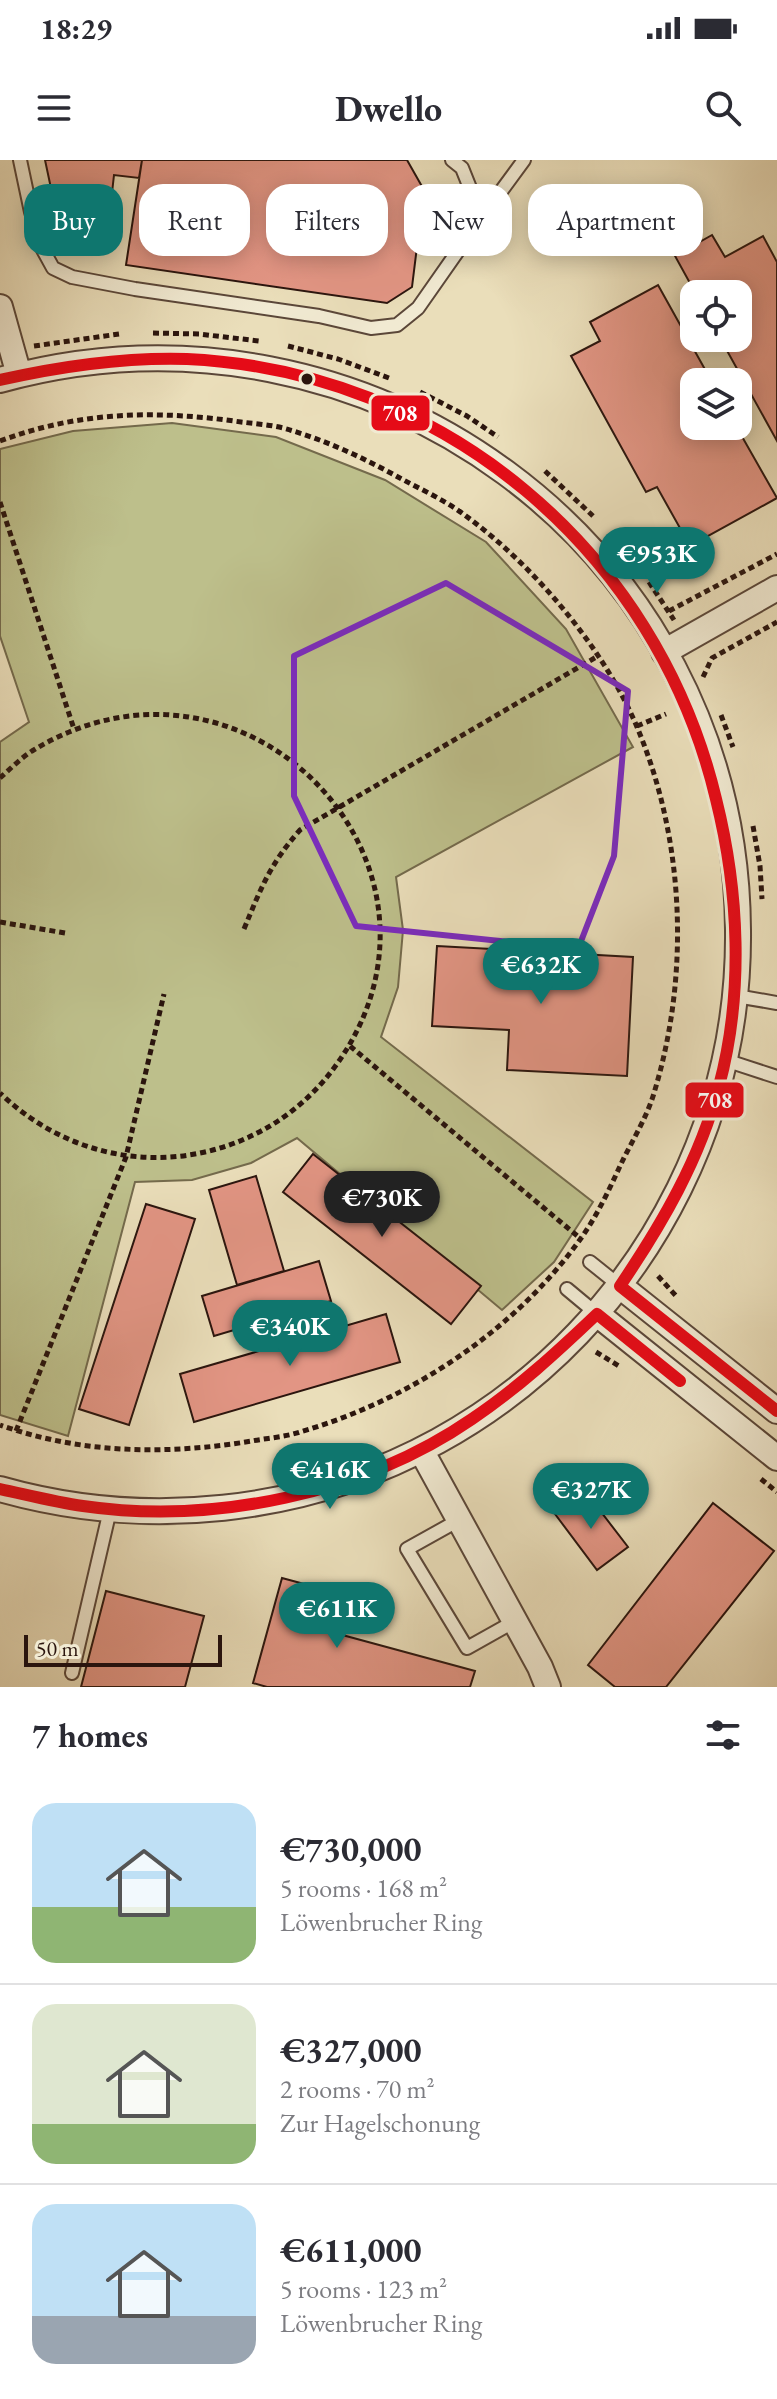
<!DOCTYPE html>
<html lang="en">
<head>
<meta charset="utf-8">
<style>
  :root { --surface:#fff; --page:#f2f2f3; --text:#2b2b33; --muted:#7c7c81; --line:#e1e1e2; --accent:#0f766e }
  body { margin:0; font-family:"EB Garamond",serif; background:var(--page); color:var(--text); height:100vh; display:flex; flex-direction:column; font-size:30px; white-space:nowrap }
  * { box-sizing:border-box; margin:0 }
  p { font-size:26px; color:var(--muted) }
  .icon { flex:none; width:44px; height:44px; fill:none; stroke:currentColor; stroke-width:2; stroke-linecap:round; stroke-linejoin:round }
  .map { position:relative; height:1527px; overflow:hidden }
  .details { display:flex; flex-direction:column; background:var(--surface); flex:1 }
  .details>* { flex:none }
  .banner { position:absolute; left:24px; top:24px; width:730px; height:72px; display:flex; gap:16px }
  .buttons { position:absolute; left:680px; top:120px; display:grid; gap:16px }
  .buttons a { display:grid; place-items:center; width:72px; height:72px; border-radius:16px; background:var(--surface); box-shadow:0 4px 20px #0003; font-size:40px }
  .scale { position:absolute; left:24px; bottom:20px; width:198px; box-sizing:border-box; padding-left:8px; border:4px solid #2b150e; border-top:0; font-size:22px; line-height:28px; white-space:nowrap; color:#2b150e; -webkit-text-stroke:6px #f1ead2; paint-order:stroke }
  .price { position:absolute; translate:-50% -68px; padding:0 18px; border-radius:28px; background:var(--accent); color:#fff; font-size:26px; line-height:52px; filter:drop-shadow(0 2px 4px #0008) }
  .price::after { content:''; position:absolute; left:50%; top:48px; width:24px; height:18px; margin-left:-12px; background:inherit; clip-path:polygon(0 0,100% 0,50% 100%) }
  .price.selected { background:#222; color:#fff }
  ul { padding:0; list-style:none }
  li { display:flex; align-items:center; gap:24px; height:200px; padding:0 32px }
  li+li { border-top:2px solid var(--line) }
  li span { display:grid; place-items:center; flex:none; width:224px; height:160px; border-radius:24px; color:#555 }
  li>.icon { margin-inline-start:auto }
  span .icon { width:96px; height:96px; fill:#fffc; stroke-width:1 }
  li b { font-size:34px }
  h2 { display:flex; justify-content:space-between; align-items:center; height:96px; padding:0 32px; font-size:34px }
  .tag { padding:0 28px; border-radius:24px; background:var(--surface); box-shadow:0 4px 20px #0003; font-size:28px; line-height:72px }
  .tag.selected { background:var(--accent); color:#fff }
  .status { display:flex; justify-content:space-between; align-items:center; height:56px; padding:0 40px; background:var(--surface); direction:ltr }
  .status svg { height:22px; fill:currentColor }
  header { display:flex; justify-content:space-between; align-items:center; height:104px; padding:0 32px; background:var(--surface); font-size:36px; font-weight:700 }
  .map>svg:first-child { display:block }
  .green { fill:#bdbf8b; stroke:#746a4c; stroke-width:2 }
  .building { fill:#e29584; stroke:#2b150e; stroke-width:2 }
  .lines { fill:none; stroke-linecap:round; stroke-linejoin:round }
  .lane-casing { stroke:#5b4739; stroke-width:16 }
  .street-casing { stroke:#5b4739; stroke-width:28 }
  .path { stroke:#2b150e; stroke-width:5; stroke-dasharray:6 4; stroke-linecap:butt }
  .lane { stroke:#f1ead2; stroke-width:12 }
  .street { stroke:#f1ead2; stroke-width:24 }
  .bus-1-casing { stroke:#f1ead2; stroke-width:18 }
  .bus-1 { stroke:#e50b17; stroke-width:12 }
  .marked { fill:none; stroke:#7b2cbf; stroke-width:6; stroke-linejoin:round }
  .bus-dot { fill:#2b150e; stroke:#f1ead2; stroke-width:3 }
  .line-badge { stroke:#f1ead2; stroke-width:3 }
  .badge-label { font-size:22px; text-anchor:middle; font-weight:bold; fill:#fff }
</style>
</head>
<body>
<div class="status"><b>18:29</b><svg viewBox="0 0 49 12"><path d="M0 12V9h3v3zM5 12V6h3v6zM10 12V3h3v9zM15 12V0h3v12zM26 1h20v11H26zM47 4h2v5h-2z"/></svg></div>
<header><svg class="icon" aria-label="menu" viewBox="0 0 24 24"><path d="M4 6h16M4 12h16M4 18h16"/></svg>Dwello<svg class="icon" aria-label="search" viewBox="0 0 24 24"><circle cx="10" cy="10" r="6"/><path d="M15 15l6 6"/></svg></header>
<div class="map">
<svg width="777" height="1527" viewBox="0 0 777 1527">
  <rect width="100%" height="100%" fill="#eadeba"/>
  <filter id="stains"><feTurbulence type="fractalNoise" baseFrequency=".0025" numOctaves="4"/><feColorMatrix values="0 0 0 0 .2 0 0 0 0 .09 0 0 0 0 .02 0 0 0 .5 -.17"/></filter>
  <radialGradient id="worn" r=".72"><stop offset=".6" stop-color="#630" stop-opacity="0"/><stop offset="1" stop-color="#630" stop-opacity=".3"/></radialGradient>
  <path class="green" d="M172,263L276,277L385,320L486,382L566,469L633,587L396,717L403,770L398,827L381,877L593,1042L554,1102L502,1150L297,978L251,1003L192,1020L135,1022L68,1276L0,1255V582L29,562L0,476V289L73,271Z"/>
  <path class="building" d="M45,0H142L139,18L114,15L106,86L62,80Z
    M142,0H407L424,30L412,127L387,143L126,105Z
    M712,75L725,97L763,76L777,102V281L720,178H738V134H696L675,96Z
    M658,125L712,222H694V266H736L777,338L690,386L657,327L646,332L571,196L600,181L590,162Z
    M437,786L633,797L627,916L507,910L509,870L432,866Z
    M313,994L481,1126L451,1164L283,1032Z
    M256,1016L284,1111L237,1125L209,1030Z
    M146,1044L195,1059L129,1265L79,1249Z
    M319,1101L331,1141L214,1176L202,1136Z
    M386,1154L400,1202L194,1262L180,1214Z
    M585,1331L628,1387L597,1410L555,1354Z
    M713,1343L774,1391L666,1527H615L588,1505Z
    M282,1418L345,1435L335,1473L475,1511L470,1527H267L253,1523Z
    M106,1431L204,1456L185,1527H81Z"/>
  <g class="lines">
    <defs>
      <path id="lane" d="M20,0L31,52L42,88L53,108L72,117L135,129L319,156L371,168L397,165L418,148L474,68L472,33L462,8L452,0
        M474,68L524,0
        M736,836L777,843
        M725,900L777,917
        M590,1102L620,1126
        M567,1129L597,1154
        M459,1360L407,1389L467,1488L515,1461
        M72,1513L110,1350"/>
      <path id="street" d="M0,147L19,215
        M0,220C367,119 736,385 738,770C739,860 719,948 679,1029C626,1136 542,1224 438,1281C305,1354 145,1370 0,1329
        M664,492L777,428
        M620,1126L777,1251
        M597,1154L777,1298
        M421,1290L540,1507L548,1527"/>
    </defs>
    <use href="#lane" class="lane-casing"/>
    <use href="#street" class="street-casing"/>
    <path class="path" d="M153,173L199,174L259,181
      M34,186L119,174
      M288,186L338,199L389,218
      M420,232L467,256L498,277
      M0,281C80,251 157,250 241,262C257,264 275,265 290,270C327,281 364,298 398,317C420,329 445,340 466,356C534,406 604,488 637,567C685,681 690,815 654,933C647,957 632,981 621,1004C609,1030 596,1058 579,1081C513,1172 408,1241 300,1272C285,1277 268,1278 252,1281C168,1295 81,1294 0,1265
      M545,311L593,356
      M0,342L74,569
      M649,422L674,460
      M669,451L777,394
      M703,517L712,498L777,462
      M721,555L733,587
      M637,566L666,554
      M0,618C10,609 21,598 32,591C245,460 482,708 334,908C302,951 257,980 205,992C130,1009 55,986 0,933
      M753,666L760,706L762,739
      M0,762L65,773
      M244,769C261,728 270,704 300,670L598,496
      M350,886L581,1079
      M658,1116L677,1137
      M596,1192L619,1206
      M16,1271L126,997L164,834
      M761,1319L777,1332"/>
    <use href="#lane" class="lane"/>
    <use href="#street" class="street"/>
    <defs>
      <path id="bus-1" d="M0,220C62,206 123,197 187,199C443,211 657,391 716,639C739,731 744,833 719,926C700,999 662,1064 620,1126L777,1251
        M0,1329C28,1335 55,1342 83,1346C213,1365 363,1334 472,1259C518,1228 557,1192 597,1154L680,1221"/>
    </defs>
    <use href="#bus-1" class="bus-1-casing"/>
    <use href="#bus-1" class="bus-1"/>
  </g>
  <path class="marked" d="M446,423L628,531L614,696L578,789L356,766L294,636V496Z"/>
  <circle class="bus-dot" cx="307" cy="219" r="7"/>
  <g class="line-badge">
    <rect x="370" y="234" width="61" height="38" rx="8" fill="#e50b17"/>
    <rect x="684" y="921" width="61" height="38" rx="8" fill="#e50b17"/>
  </g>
  <g class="badge-label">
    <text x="400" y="261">708</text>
    <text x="715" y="948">708</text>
  </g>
  <rect width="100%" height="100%" filter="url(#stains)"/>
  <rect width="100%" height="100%" fill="url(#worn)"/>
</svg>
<div class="buttons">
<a><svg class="icon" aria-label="locate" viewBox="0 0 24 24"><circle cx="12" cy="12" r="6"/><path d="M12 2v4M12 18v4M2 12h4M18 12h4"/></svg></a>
<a><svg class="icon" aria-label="layers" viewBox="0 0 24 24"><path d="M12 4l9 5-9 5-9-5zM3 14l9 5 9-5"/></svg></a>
</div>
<div class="scale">50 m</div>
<b class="price" style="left:657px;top:435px">€953K</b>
<b class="price" style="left:541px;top:846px">€632K</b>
<b class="price selected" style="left:382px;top:1079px">€730K</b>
<b class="price" style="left:290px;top:1208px">€340K</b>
<b class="price" style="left:330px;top:1351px">€416K</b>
<b class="price" style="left:591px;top:1371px">€327K</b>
<b class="price" style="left:337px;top:1490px">€611K</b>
<div class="banner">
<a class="tag selected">Buy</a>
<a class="tag">Rent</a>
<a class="tag">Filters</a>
<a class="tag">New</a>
<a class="tag">Apartment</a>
</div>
</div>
<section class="details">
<h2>7 homes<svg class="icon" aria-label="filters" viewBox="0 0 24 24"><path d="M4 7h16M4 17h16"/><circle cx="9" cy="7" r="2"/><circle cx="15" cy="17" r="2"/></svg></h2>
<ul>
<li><span style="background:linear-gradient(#bfe0f5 65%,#8fb573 0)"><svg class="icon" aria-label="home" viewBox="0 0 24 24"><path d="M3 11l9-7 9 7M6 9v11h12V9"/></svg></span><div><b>€730,000</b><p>5 rooms · 168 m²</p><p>Löwenbrucher Ring</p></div></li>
<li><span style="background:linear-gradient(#dfe7d0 75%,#8fb573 0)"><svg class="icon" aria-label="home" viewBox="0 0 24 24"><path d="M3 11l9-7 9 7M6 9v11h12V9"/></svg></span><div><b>€327,000</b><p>2 rooms · 70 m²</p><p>Zur Hagelschonung</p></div></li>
<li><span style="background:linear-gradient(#bfe0f5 70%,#9aa5b1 0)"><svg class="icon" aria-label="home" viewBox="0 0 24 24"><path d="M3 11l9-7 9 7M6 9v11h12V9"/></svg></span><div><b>€611,000</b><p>5 rooms · 123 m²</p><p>Löwenbrucher Ring</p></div></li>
</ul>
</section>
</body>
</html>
